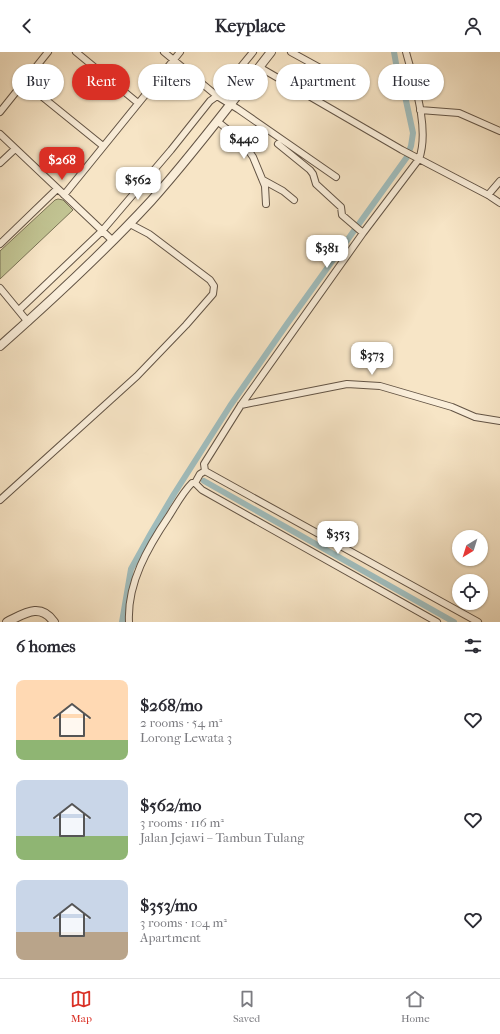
<!DOCTYPE html>
<html lang="en">
<head>
<meta charset="utf-8">
<style>
  :root { --surface:#fff; --page:#f2f2f3; --text:#2b2b33; --muted:#7c7c81; --line:#e1e1e2; --accent:#d93025 }
  body { margin:0; font-family:"IM FELL French Canon",serif; background:var(--page); color:var(--text); height:100vh; display:flex; flex-direction:column; font-size:15px; white-space:nowrap }
  * { box-sizing:border-box; margin:0 }
  p { font-size:13px; color:var(--muted) }
  .icon { flex:none; width:22px; height:22px; fill:none; stroke:currentColor; stroke-width:2; stroke-linecap:round; stroke-linejoin:round }
  .map { position:relative; height:570px; overflow:hidden }
  .panel { display:flex; flex-direction:column; background:var(--surface); flex:1 }
  .panel>* { flex:none }
  .hud { position:absolute; left:12px; top:12px; width:476px; height:36px; display:flex; gap:8px }
  .needle { width:26px; rotate:218deg }
  .controls { position:absolute; left:452px; top:478px; display:grid; gap:8px }
  .controls a { display:grid; place-items:center; width:36px; height:36px; border-radius:50%; background:var(--surface); box-shadow:0 1px 3px #0004; font-size:20px }
  .price { position:absolute; translate:-50% -34px; padding:0 9px; border-radius:8px; background:#fff; color:#222; font-size:13px; line-height:26px; filter:drop-shadow(0 1px 2px #0008) }
  .price::after { content:''; position:absolute; left:50%; top:24px; width:12px; height:9px; margin-left:-6px; background:inherit; clip-path:polygon(0 0,100% 0,50% 100%) }
  .price.current { background:var(--accent); color:#fff }
  ul { padding:0; list-style:none }
  li { display:flex; align-items:center; gap:12px; height:100px; padding:0 16px }
  li span { display:grid; place-items:center; flex:none; width:112px; height:80px; border-radius:8px; color:#555 }
  li>.icon { margin-inline-start:auto }
  span .icon { width:48px; height:48px; fill:#fffc; stroke-width:1 }
  li b { font-size:17px }
  h2 { display:flex; justify-content:space-between; align-items:center; height:48px; padding:0 16px; font-size:17px }
  .tag { padding:0 14px; border-radius:18px; background:var(--surface); box-shadow:0 1px 3px #0004; font-size:14px; line-height:36px }
  .tag.current { background:var(--accent); color:#fff }
  header { display:flex; justify-content:space-between; align-items:center; height:52px; padding:0 16px; background:var(--surface); font-size:18px; font-weight:700 }
  .menu { display:flex; justify-content:space-around; align-items:center; height:56px; border-top:1px solid var(--line); background:var(--surface); font-size:11px; color:var(--muted) }
  .menu a { display:grid; justify-items:center; gap:2px }
  .menu .current { color:var(--accent) }
  .map>svg:first-child { display:block }
  .green { fill:#c1c392; stroke:#7a7456 }
  .lines { fill:none; stroke-linecap:round; stroke-linejoin:round }
  .canal { stroke:#a0bdbd; stroke-width:6 }
  .minor-casing { stroke:#635445; stroke-width:8 }
  .tertiary-casing { stroke:#635445; stroke-width:10 }
  .minor { stroke:#faeeda; stroke-width:6 }
  .tertiary { stroke:#faeeda; stroke-width:8 }
</style>
</head>
<body>
<header><svg class="icon" aria-label="back" viewBox="0 0 24 24"><path d="M15 5l-7 7 7 7"/></svg>Keyplace<svg class="icon" aria-label="person" viewBox="0 0 24 24"><circle cx="12" cy="8" r="4"/><path d="M4 21q1-7 8-7t8 7"/></svg></header>
<div class="map">
<svg width="500" height="570" viewBox="0 0 500 570">
  <rect width="100%" height="100%" fill="#f7e5c6"/>
  <filter id="stains"><feTurbulence type="fractalNoise" baseFrequency=".005" numOctaves="4"/><feColorMatrix values="0 0 0 0 .2 0 0 0 0 .09 0 0 0 0 .02 0 0 0 .5 -.17"/></filter>
  <radialGradient id="worn" r=".72"><stop offset=".6" stop-color="#630" stop-opacity="0"/><stop offset="1" stop-color="#630" stop-opacity=".3"/></radialGradient>
  <path class="green" d="M58,147L63,148L73,158L0,227V199L55,148Z"/>
  <g class="lines">
    <path class="canal" d="M204,429L454,570
      M122,570L131,517L151,481L174,442L230,354L287,272L407,105L411,94L413,81L405,44L397,17L394,0"/>
    <defs>
      <path id="minor" d="M76,0L138,51
        M164,0L217,44L238,57L336,125
        M291,0L351,33
        M259,15L402,98L488,143L500,151
        M24,30L103,94
        M420,58L459,61L500,79
        M0,60L48,0
        M217,69L242,89L253,105L265,134L266,152
        M0,82L113,189
        M278,92L310,118L313,122L316,132L341,155L342,163L363,181
        M0,111L15,97
        M263,128L283,139L294,148
        M64,143L180,0
        M488,143L500,129
        M0,192L57,137
        M0,236L28,270
        M19,258L102,179L171,98L210,49L217,44L253,0
        M241,353L347,332L380,334L452,355L475,365L500,369
        M205,419L204,412L241,353L363,181L419,107C430,77 414,30 406,0
        M205,419L478,570
        M205,419L200,422L195,431L202,438L437,570
        M0,448L137,324L186,273L213,242L214,234L210,228L149,182L130,172
        M129,570C127,531 148,495 169,464C176,453 183,440 192,431H195"/>
      <path id="tertiary" d="M0,294C52,248 104,200 151,149C194,101 232,50 271,0
        M7,570C24,562 40,550 54,570"/>
    </defs>
    <use href="#minor" class="minor-casing"/>
    <use href="#tertiary" class="tertiary-casing"/>
    <use href="#minor" class="minor"/>
    <use href="#tertiary" class="tertiary"/>
  </g>
  <rect width="100%" height="100%" filter="url(#stains)"/>
  <rect width="100%" height="100%" fill="url(#worn)"/>
</svg>
<div class="controls">
<a><svg class="needle" viewBox="-14 -14 28 28"><path d="M0-13l5 13h-10z" fill="#e53935"/><path d="M0 13l5-13h-10z" fill="#7c7c81"/></svg></a>
<a><svg class="icon" aria-label="locate" viewBox="0 0 24 24"><circle cx="12" cy="12" r="6"/><path d="M12 2v4M12 18v4M2 12h4M18 12h4"/></svg></a>
</div>
<b class="price" style="left:244px;top:108px">$440</b>
<b class="price current" style="left:62px;top:129px">$268</b>
<b class="price" style="left:138px;top:149px">$562</b>
<b class="price" style="left:327px;top:217px">$381</b>
<b class="price" style="left:372px;top:324px">$373</b>
<b class="price" style="left:338px;top:503px">$353</b>
<div class="hud">
<a class="tag">Buy</a>
<a class="tag current">Rent</a>
<a class="tag">Filters</a>
<a class="tag">New</a>
<a class="tag">Apartment</a>
<a class="tag">House</a>
</div>
</div>
<section class="panel">
<h2>6 homes<svg class="icon" aria-label="filters" viewBox="0 0 24 24"><path d="M4 7h16M4 17h16"/><circle cx="9" cy="7" r="2"/><circle cx="15" cy="17" r="2"/></svg></h2>
<ul>
<li><span style="background:linear-gradient(#ffd9b3 75%,#8fb573 0)"><svg class="icon" aria-label="home" viewBox="0 0 24 24"><path d="M3 11l9-7 9 7M6 9v11h12V9"/></svg></span><div><b>$268/mo</b><p>2 rooms · 54 m²</p><p>Lorong Lewata 3</p></div><svg class="icon" aria-label="heart" viewBox="0 0 24 24"><path d="M12 20l-8-8c-3-5 5-10 8-4 3-6 11-1 8 4z"/></svg></li>
<li><span style="background:linear-gradient(#c9d6e8 70%,#8fb573 0)"><svg class="icon" aria-label="home" viewBox="0 0 24 24"><path d="M3 11l9-7 9 7M6 9v11h12V9"/></svg></span><div><b>$562/mo</b><p>3 rooms · 116 m²</p><p>Jalan Jejawi – Tambun Tulang</p></div><svg class="icon" aria-label="heart" viewBox="0 0 24 24"><path d="M12 20l-8-8c-3-5 5-10 8-4 3-6 11-1 8 4z"/></svg></li>
<li><span style="background:linear-gradient(#c9d6e8 65%,#b9a48a 0)"><svg class="icon" aria-label="home" viewBox="0 0 24 24"><path d="M3 11l9-7 9 7M6 9v11h12V9"/></svg></span><div><b>$353/mo</b><p>3 rooms · 104 m²</p><p>Apartment</p></div><svg class="icon" aria-label="heart" viewBox="0 0 24 24"><path d="M12 20l-8-8c-3-5 5-10 8-4 3-6 11-1 8 4z"/></svg></li>
</ul>
</section>
<nav class="menu">
<a class="current"><svg class="icon" aria-label="map" viewBox="0 0 24 24"><path d="M3 6l6-2 6 2 6-2v14l-6 2-6-2-6 2zM9 4v14M15 6v14"/></svg>Map</a>
<a><svg class="icon" aria-label="saved" viewBox="0 0 24 24"><path d="M7 4h10v16l-5-4-5 4z"/></svg>Saved</a>
<a><svg class="icon" aria-label="home" viewBox="0 0 24 24"><path d="M3 11l9-7 9 7M6 9v11h12V9"/></svg>Home</a>
</nav>
</body>
</html>
